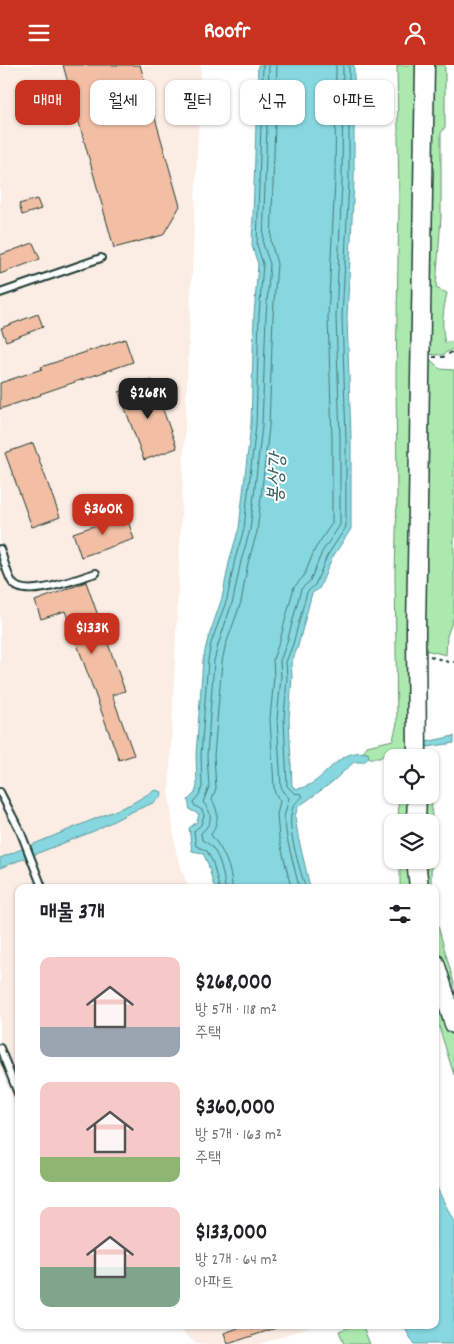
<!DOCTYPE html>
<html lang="ko">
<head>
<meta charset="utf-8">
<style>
  :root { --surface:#fff; --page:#f2f2f2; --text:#202124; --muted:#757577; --accent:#c8321e }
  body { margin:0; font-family:Dekko,"Poor Story",sans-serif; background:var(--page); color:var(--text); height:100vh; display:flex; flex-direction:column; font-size:19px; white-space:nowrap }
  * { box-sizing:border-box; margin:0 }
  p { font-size:16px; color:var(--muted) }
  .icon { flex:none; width:28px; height:28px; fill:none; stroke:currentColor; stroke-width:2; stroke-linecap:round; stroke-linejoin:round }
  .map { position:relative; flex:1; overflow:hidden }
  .drawer { position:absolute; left:15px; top:819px; width:424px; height:445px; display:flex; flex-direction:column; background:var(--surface); border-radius:10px; box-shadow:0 1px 4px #0004 }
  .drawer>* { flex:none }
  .banner { position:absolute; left:15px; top:15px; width:425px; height:45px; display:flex; gap:10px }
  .buttons { position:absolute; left:384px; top:684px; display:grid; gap:10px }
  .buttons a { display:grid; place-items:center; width:55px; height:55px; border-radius:10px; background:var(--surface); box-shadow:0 1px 4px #0004; font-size:25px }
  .price { position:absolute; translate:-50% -42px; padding:0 11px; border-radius:10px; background:var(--accent); color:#fff; font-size:16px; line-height:32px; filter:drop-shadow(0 1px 2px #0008) }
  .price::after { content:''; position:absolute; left:50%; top:30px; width:15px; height:11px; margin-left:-8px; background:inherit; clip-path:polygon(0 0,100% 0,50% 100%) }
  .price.active { background:#222; color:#fff }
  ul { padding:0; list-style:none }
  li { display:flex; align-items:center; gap:15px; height:125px; padding:0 25px }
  li span { display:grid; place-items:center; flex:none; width:140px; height:100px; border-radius:10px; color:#555 }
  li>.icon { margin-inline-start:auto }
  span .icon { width:60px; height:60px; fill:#fffc; stroke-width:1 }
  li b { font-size:21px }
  h2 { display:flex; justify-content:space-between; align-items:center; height:60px; padding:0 25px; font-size:21px }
  .tag { padding:0 18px; border-radius:10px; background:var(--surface); box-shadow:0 1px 4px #0004; font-size:18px; line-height:45px }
  .tag.active { background:var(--accent); color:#fff }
  header { display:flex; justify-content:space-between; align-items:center; height:65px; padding:0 25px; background:var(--accent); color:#fff; font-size:22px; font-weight:700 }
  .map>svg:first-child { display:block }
  .built { fill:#fbece4 }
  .green { fill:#ace9af; stroke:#669372 }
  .water { fill:#86d7df; stroke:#5d999b }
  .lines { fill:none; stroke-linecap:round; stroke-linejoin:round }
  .shore { stroke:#487b78; stroke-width:1 }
  .building { fill:#f2bfa4; stroke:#1f3d34 }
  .service-casing { stroke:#1f3d34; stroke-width:10 }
  .secondary-casing { stroke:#1f3d34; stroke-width:21 }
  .path { stroke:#1f3d34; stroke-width:2; stroke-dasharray:4 4; stroke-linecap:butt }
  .service { stroke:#fff; stroke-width:6 }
  .secondary { stroke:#fff; stroke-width:18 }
  .labels { text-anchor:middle; stroke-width:4; stroke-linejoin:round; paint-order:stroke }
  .water-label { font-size:21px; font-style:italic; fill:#39645f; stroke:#fff }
</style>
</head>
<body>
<header><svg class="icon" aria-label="menu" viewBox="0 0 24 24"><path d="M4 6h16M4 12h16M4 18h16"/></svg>Roofr<svg class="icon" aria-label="person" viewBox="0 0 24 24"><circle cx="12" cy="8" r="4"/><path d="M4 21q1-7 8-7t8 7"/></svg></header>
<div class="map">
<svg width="454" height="1279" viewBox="0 0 454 1279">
  <rect width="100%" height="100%" fill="#fff"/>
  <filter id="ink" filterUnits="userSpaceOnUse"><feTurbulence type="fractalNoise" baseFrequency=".02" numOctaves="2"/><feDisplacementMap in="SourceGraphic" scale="10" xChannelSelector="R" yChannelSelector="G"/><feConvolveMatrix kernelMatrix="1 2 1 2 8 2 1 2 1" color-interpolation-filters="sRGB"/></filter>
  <g filter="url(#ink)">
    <path class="built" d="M0,0H201L169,729L176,787L188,822H19V1049L0,1003Z
      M176,1260H314L260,1279H196Z"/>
    <path class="green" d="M397,0H420L410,692H398V685H390L380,693H369L368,689L363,688L367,681L393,675L397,658L395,510L397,429L396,310L399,137Z
      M429,0H445V62L441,68V152L436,223L447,228C443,245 441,261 445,278L454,276V283L442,290L425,289Z
      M430,294L440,304L454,305V551L447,571L446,590L421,584L423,433Z
      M430,710L432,726L431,822H422L420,795H430V758H420V730H430Z
      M398,730H410L411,757H399Z
      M400,795H411L414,822H400Z
      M435,850L454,918V950L435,885Z
      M435,914L454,975V1010L435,949Z
      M356,1260H362L370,1279H344L339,1266Z"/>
    <path class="water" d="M258,0H354V116L347,252L351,373V464L332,493L319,524L312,528L298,581L291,599L292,611L289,654L292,721L297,724C326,720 335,682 368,688L369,693L363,697H354L331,718L298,742L295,751L298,771L310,822H214L208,799L203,788L192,786L189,763L197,757L199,749L190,745L188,735L195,728L197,721L196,690L203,595L207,577L222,533L230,493L239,463L241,445L251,359L254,250L258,199L252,181Z
      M454,671V678L427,682L426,677Z
      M155,725L162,727L161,732L153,738L131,747L94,766L0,803V793L131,739Z
      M435,1119L454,1157V1279H414L403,1260H435Z"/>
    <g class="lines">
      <path class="shore" d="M219,822L213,798L207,786L196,781L194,766L201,760L204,750L202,745L195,741L193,737L199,730L202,722L201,690L208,595L211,578L227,534L235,494L244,464L246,445L256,360L259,250L263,199L257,180L263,0
        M225,822C224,810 220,792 212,782C209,778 205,777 202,775L201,768C214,757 212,748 203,737L209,722L207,690L214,596L218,580L233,535L241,496L250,465L262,361L266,251L270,199L263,179L269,0
        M232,822C232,804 223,784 211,770C218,757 220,748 212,735L216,723L214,691L222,597L225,582L241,537L248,498L257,467L269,362L273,251L277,199L271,177L277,0
        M291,822L279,773L277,750L280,736L275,728L274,722L270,654L274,612L273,594L280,575L294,522L304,511L315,484L332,458V374L328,252L335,116L336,0
        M299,822L287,773L284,752L289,733L283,727L281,721L277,654L281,612L280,596L287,577L301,524L310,516L322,487L340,460V374L336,252L342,116L343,0
        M305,822C300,802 285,762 293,742C295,737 300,735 303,731L301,729L294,728L287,721L284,654L287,612L286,597L293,579L307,527L315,520L327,491L346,462V373L342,252L349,116V0"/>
    </g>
    <path class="building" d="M63,0H140L180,141L163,170L114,183Z
      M37,134L41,144L22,150L19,139Z
      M33,178L40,194L0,209V190Z
      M38,249L43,262L6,276L1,263Z
      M125,274L133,297L40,329L41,330L0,344V318L42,304L41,302Z
      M152,315L177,383L144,395L119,327Z
      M33,378L60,452L32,462L5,388Z
      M126,450L134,474L81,492L73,468Z
      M86,517L125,626L112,630L134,690L119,695L65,546L41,554L35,536Z
      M247,1260H282V1261L228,1279L224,1268Z"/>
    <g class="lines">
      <defs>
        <path id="service" d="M0,228L101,193
          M0,484C4,494 6,507 12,517C23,536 78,513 96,508
          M0,727L21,768L42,822
          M0,983L19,1031"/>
        <path id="secondary" d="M417,692L416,567L425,0
          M416,758L417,730
          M416,795L419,822
          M435,898L454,959"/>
      </defs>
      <use href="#service" class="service-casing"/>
      <use href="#secondary" class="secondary-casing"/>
      <path class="path" d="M433,292H443L454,286
        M430,591L448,597H454"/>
      <use href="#service" class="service"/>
      <use href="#secondary" class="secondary"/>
    </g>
  </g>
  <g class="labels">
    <g class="water-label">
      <text transform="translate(275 413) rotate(-87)" y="7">봉상강</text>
    </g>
  </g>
</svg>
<div class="buttons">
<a><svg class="icon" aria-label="locate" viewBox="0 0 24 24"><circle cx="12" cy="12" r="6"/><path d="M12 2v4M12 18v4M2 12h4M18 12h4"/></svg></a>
<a><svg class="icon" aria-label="layers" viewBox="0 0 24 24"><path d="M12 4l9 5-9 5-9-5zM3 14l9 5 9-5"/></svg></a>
</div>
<b class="price active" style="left:148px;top:355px">$268K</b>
<b class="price" style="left:103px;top:471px">$360K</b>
<b class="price" style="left:92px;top:590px">$133K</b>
<div class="banner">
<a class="tag active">매매</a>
<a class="tag">월세</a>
<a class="tag">필터</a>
<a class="tag">신규</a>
<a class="tag">아파트</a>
</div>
<section class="drawer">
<h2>매물 3개<svg class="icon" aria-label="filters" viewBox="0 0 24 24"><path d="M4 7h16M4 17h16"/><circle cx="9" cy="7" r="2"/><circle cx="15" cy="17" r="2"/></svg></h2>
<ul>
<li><span style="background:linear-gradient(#f6c9c9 70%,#9aa5b1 0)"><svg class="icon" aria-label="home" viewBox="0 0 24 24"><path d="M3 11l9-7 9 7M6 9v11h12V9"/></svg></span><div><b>$268,000</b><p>방 5개 · 118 m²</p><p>주택</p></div></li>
<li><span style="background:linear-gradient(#f6c9c9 75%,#8fb573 0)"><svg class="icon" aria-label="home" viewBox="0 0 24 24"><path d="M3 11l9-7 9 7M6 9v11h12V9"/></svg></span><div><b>$360,000</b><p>방 5개 · 163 m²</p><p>주택</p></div></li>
<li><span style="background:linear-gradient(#f6c9c9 60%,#7fa58c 0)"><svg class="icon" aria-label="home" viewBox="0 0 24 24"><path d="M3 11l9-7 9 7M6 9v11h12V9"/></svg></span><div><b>$133,000</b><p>방 2개 · 64 m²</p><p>아파트</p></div></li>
</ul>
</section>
</div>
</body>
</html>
